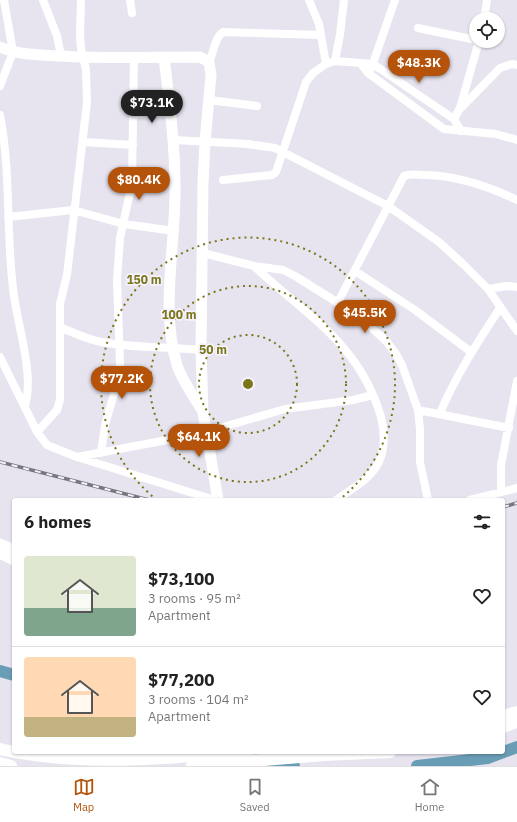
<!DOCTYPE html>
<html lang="en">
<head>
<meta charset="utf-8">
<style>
  :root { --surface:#fff; --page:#f2f2f2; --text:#222; --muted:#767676; --line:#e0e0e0; --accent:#b45309 }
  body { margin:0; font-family:"IBM Plex Sans",sans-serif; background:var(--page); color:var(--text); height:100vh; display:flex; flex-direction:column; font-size:15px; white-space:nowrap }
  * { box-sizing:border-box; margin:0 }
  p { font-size:13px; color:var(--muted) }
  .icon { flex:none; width:22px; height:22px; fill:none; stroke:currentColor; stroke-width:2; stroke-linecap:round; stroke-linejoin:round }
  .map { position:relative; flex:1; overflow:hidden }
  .sheet { position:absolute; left:12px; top:498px; width:493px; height:256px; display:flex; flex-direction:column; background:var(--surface); border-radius:4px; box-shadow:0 1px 3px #0004 }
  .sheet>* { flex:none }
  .tools { position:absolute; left:469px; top:12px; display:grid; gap:8px }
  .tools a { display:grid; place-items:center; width:36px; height:36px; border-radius:50%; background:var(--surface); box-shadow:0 1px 3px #0004; font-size:20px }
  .price { position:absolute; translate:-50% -34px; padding:0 9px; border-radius:14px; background:var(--accent); color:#fff; font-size:13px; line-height:26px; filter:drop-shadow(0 1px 2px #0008) }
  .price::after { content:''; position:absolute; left:50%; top:24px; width:12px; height:9px; margin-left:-6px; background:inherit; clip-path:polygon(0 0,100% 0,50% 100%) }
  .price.on { background:#222; color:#fff }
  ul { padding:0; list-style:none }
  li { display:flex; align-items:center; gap:12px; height:100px; padding:0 12px }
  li+li { border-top:1px solid var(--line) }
  li span { display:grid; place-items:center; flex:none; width:112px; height:80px; border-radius:4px; color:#555 }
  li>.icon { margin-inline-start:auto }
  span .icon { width:48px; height:48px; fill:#fffc; stroke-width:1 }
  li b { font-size:17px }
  h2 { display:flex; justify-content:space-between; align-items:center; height:48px; padding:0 12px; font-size:17px }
  .tab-bar { display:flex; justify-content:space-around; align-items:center; height:56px; border-top:1px solid var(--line); background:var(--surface); font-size:11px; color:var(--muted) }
  .tab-bar a { display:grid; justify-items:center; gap:2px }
  .tab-bar .on { color:var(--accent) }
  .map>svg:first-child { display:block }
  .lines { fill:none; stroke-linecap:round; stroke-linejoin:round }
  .river { stroke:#699cb5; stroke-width:12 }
  .street { stroke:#fff; stroke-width:8 }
  .secondary { stroke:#fff; stroke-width:11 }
  .primary { stroke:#fff; stroke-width:12 }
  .rail-casing { stroke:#78777e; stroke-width:3.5 }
  .rail { stroke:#f5f2fd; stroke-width:2; stroke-dasharray:6; stroke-linecap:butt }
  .ring { fill:none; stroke:#7c761a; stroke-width:2; stroke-dasharray:2 4 }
  .centre { fill:#7c761a; stroke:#f5f2fd; stroke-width:2 }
  .ring-label { font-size:12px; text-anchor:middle; font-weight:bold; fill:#7c761a; stroke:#f5f2fd; stroke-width:3.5; stroke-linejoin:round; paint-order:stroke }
</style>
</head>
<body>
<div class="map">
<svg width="517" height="766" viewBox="0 0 517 766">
  <rect width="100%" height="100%" fill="#e7e4f0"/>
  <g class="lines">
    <path class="river" d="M0,671L14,675
      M270,762L294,766
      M417,766L488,758L517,747"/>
    <path class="street" d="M43,0L57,36L61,56
      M130,0L132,13
      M309,0L319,24L326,64
      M484,19L487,0
      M418,28L476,40
      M335,61L340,35L344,0
      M209,62C214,53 214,38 223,32L321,35
      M361,64L368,73L444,129L496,134L517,140
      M371,69L395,0
      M0,86L13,52L4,0
      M209,100L257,106
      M461,108L500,68L512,64L517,65
      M133,114L170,113
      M0,115C11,172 6,230 13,288C16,321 35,374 25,405
      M454,119L460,108L479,41
      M173,140L248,144L275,148L388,206L439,242L463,264L488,289L517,331
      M83,142L133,145
      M223,180L272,175L276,172L306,82L313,73L326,64L335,61L373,64L454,119L461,131
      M8,217L73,210L124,224L174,231
      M203,253L254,266L283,270L295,276L359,316L387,342L396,354L402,365L418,410L420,429V462L428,500
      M254,266C306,316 359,342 381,417C385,434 386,452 376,467C366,482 350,490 336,500
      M355,271L415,310L471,352
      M488,289L507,286L517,287
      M338,302L404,176C411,173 419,175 426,175C458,176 488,186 517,200
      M60,327C72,332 84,338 97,341C132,349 167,346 201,350
      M0,357L37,432L47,445L77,457L215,500
      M418,410L509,428
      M440,413C456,375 478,342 500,308
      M37,432L57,410L60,400V304L67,275L87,102L86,69L81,49L80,35L81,0
      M101,453L105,425L118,380L120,364L117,280L120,238L132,183L134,57
      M77,457L199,434L285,409L353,400L373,395
      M501,492V465L517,381
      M470,500L517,488"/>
    <path class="secondary" d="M0,47C19,55 40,55 61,56C107,59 153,57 200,57L209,62L211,75L205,142L203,183L201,350L203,412L218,500
      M164,57C169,100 175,143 175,187C176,243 160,310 177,365C182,381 194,396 202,410
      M0,544L14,550
      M0,553L14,560"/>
    <path class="primary" d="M503,716L517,712
      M503,727L517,722
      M0,749L14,752
      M15,752C93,766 170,758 248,752
      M0,763L11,766
      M192,766L324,755L390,752"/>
    <defs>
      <path id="rail" d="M0,462L149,500
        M503,507L517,503"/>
    </defs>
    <use href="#rail" class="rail-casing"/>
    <use href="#rail" class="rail"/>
  </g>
  <g class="ring">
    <circle cx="248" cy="384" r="49"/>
    <circle cx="248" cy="384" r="98"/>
    <path d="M157 500A147 147 0 1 1 339 500"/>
  </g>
  <circle cx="248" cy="384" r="6" class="centre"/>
  <g class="ring-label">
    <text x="144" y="284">150 m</text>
    <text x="179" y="319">100 m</text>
    <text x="213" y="354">50 m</text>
  </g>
</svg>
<div class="tools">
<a><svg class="icon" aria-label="locate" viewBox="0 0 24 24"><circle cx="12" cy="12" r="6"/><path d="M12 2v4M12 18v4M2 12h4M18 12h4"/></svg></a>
</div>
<b class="price" style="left:419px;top:84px">$48.3K</b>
<b class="price on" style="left:152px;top:124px">$73.1K</b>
<b class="price" style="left:139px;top:201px">$80.4K</b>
<b class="price" style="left:365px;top:334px">$45.5K</b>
<b class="price" style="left:122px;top:400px">$77.2K</b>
<b class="price" style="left:199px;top:458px">$64.1K</b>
<section class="sheet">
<h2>6 homes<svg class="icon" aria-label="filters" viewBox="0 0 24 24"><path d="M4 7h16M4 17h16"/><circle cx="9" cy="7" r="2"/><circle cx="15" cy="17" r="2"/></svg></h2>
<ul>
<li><span style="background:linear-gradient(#dfe7d0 65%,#7fa58c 0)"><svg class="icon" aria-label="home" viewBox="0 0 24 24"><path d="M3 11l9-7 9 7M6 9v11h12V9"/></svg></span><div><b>$73,100</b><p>3 rooms · 95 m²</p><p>Apartment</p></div><svg class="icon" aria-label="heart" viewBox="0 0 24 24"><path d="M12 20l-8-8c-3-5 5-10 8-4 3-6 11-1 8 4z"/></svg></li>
<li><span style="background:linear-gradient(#ffd9b3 75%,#c2b280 0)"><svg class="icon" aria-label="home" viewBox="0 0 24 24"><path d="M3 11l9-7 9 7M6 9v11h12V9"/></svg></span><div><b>$77,200</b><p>3 rooms · 104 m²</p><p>Apartment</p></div><svg class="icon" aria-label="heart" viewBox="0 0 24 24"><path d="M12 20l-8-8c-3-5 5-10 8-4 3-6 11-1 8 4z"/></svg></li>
</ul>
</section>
</div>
<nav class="tab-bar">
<a class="on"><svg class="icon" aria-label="map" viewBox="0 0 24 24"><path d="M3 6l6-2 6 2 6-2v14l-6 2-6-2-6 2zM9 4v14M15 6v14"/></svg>Map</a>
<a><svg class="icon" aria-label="saved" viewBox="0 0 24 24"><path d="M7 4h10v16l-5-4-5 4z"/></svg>Saved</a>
<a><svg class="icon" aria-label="home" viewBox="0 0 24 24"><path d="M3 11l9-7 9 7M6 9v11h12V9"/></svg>Home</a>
</nav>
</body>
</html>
